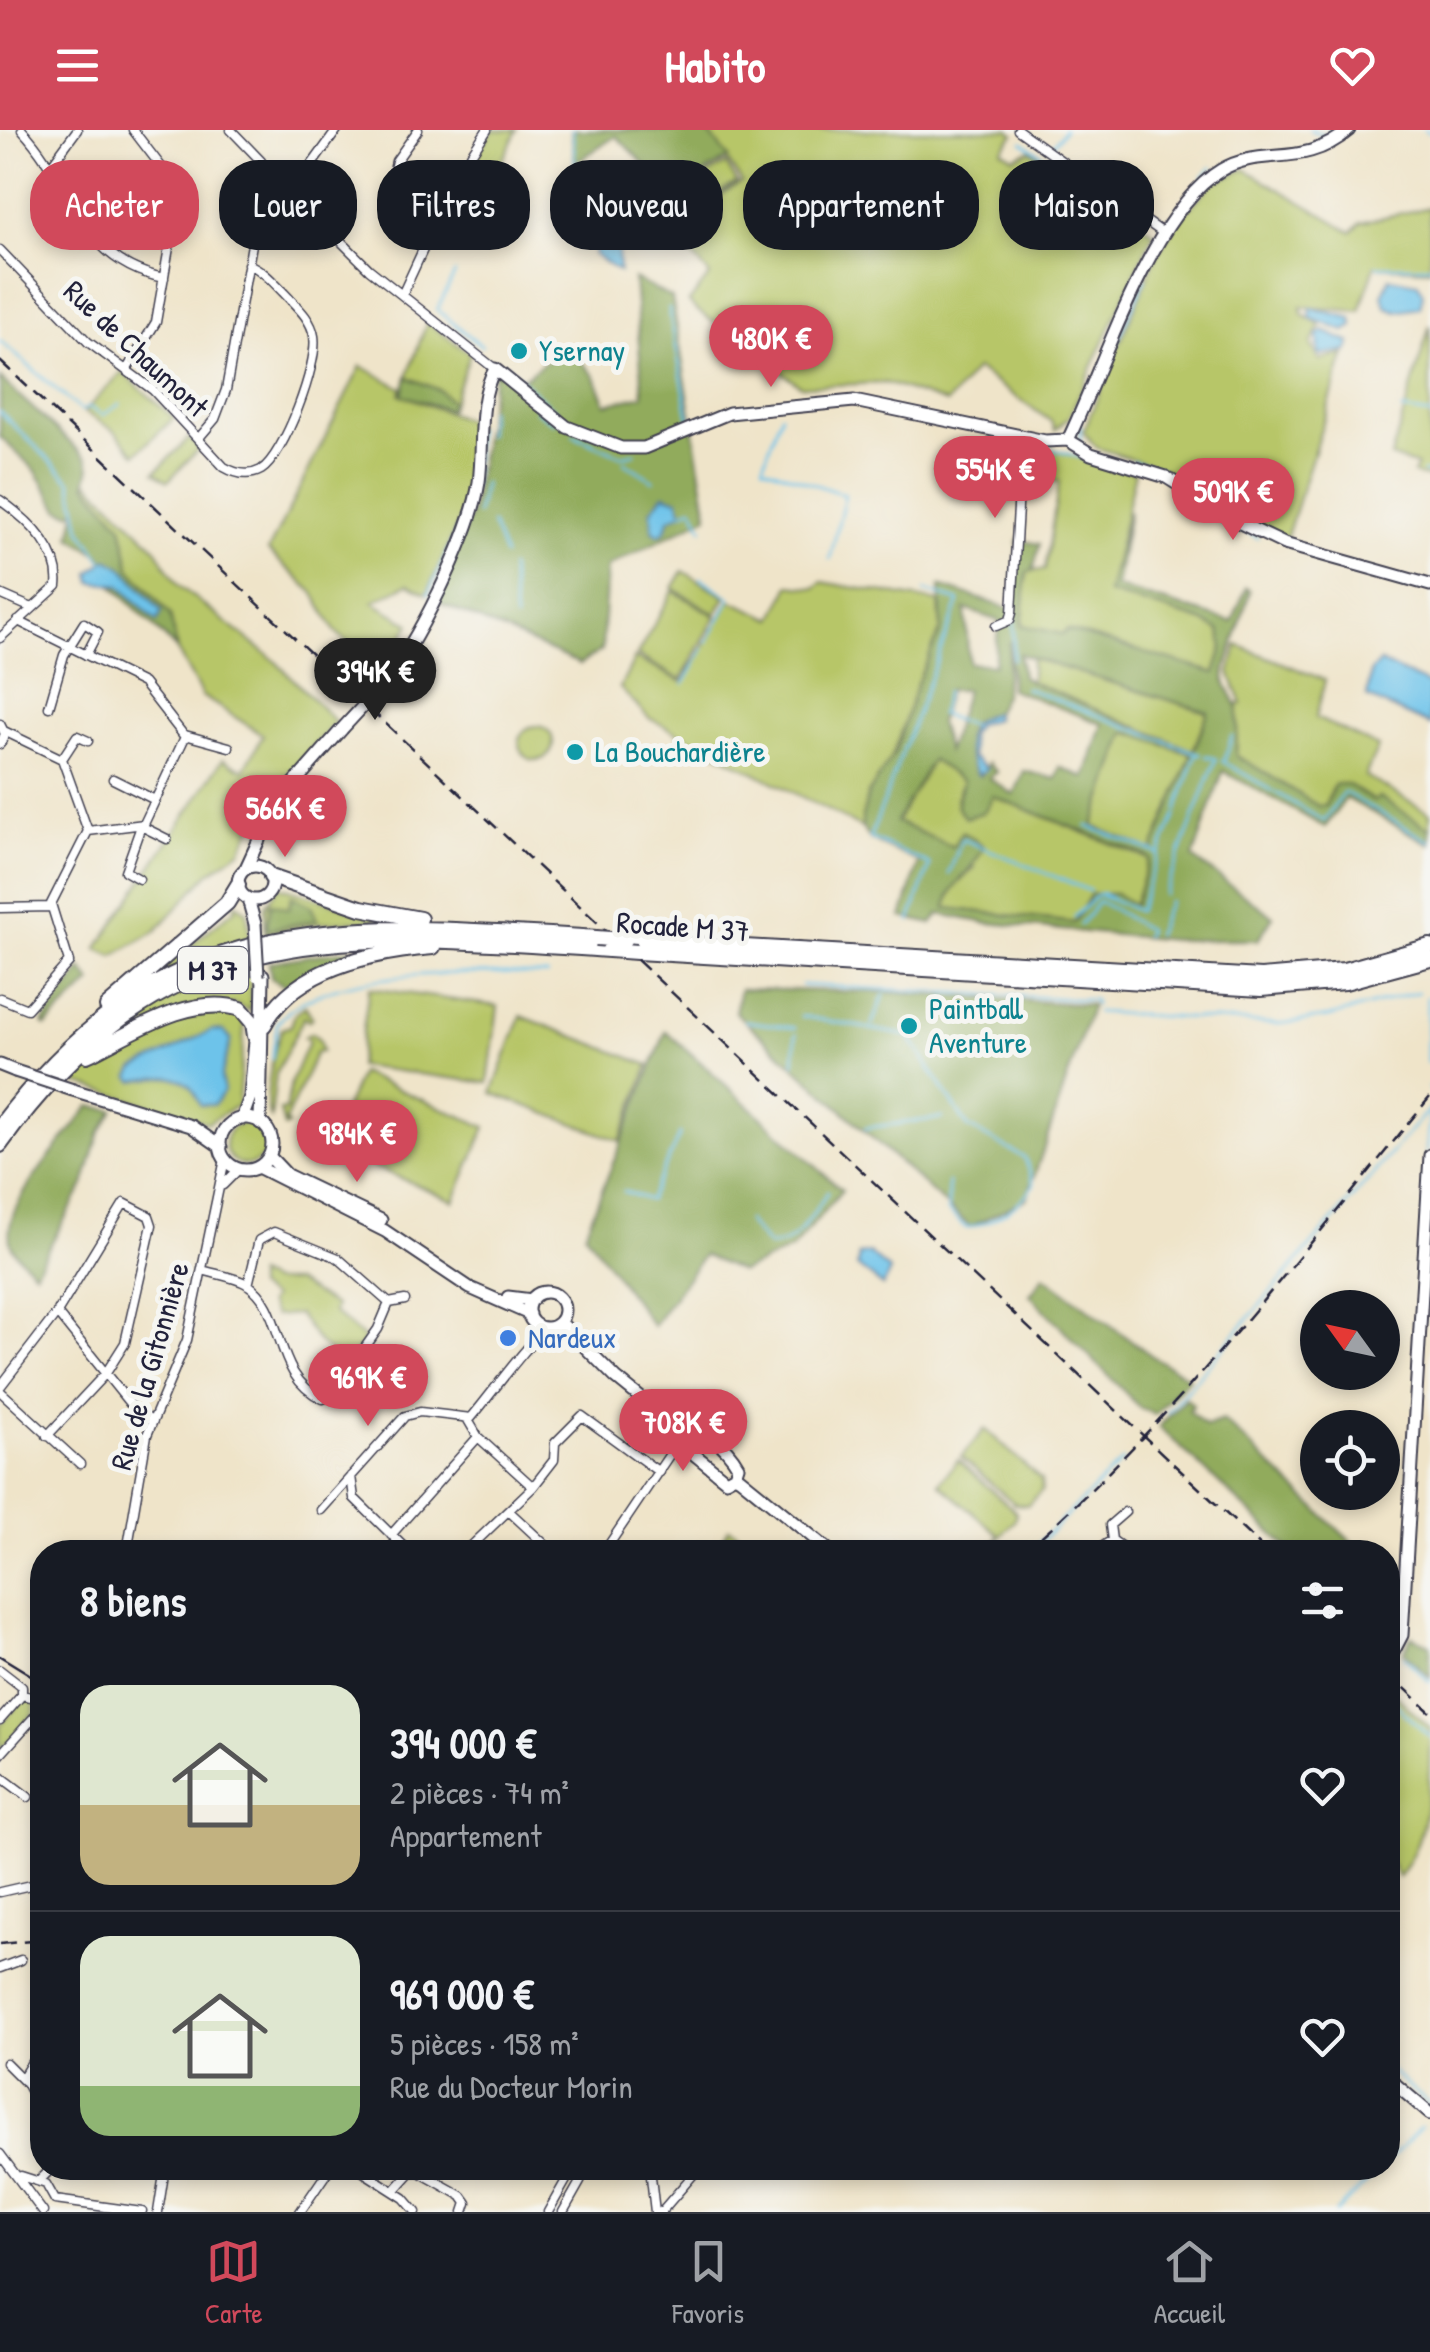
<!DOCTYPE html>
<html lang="fr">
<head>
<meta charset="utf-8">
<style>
  :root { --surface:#171b24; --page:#20242c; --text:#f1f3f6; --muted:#9ea1a6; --line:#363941; --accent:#d1495b }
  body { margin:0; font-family:"Patrick Hand",sans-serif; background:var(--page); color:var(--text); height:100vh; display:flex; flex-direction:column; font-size:38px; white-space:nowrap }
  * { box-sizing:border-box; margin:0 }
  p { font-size:32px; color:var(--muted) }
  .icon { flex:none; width:55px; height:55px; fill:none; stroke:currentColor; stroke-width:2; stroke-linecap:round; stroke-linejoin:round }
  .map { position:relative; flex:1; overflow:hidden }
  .side { position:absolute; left:30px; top:1410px; width:1370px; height:640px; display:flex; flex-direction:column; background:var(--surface); border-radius:40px; box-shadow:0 5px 15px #0003 }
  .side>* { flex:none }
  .hud { position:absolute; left:30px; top:30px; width:1370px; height:90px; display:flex; gap:20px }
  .needle { width:65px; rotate:303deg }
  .fabs { position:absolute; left:1300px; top:1160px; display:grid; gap:20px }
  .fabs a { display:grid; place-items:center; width:100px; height:100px; border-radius:50%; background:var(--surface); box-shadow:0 5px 15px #0003; font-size:50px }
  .price { position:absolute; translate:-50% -85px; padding:0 22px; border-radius:35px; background:var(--accent); color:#fff; font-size:32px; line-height:65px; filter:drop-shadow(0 2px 5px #0008) }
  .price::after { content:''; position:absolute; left:50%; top:60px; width:30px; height:22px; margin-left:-15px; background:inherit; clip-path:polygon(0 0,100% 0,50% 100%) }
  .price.current { background:#222; color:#fff }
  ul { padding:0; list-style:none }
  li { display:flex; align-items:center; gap:30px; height:250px; padding:0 50px }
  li+li { border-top:2px solid var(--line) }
  li span { display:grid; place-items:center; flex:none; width:280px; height:200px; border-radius:30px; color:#555 }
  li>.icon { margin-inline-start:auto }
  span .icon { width:120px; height:120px; fill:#fffc; stroke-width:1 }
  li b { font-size:42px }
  h2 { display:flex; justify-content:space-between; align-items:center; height:120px; padding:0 50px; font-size:42px }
  .pill { padding:0 35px; border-radius:40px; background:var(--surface); box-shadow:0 5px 15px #0003; font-size:35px; line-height:90px }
  .pill.current { background:var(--accent); color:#fff }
  header { display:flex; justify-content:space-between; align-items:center; height:130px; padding:0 50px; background:var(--accent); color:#fff; font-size:45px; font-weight:700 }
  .dock { display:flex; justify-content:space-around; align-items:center; height:140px; border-top:2px solid var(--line); background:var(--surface); font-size:28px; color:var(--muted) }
  .dock a { display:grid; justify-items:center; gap:5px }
  .dock .current { color:var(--accent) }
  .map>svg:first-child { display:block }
  .green { fill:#b7c668; stroke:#6c7452; stroke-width:2.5 }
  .forest { fill:#91ab5c; stroke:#5a664c; stroke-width:2.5; fill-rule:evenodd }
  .water { fill:#6dc3ea; stroke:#487292; stroke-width:2.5 }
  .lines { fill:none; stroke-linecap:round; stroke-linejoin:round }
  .stream { stroke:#6dc3ea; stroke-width:2.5 }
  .street-casing { stroke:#413f50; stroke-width:11 }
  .secondary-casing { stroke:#413f50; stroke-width:15 }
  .highway-casing { stroke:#413f50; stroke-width:18 }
  .street { stroke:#fff; stroke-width:8 }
  .secondary { stroke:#fff; stroke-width:11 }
  .highway { stroke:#fff; stroke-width:14 }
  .tram { stroke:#22223b; stroke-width:2.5 }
  .rail { stroke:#22223b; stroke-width:2.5; stroke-dasharray:15 8; stroke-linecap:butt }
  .secondary-bridge-casing { stroke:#413f50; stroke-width:15; stroke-linecap:butt }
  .highway-bridge-casing { stroke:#413f50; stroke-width:18; stroke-linecap:butt }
  .secondary-bridge { stroke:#fff; stroke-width:11 }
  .highway-bridge { stroke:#fff; stroke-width:14 }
  .culture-dot { fill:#0f9aa8; stroke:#f6f6f2; stroke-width:4 }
  .shop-dot { fill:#3f7fe0; stroke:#f6f6f2; stroke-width:4 }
  .labels { text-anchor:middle; stroke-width:10; stroke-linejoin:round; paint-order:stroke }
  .shield { fill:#f6f6f2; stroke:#626272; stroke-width:2.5 }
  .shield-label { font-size:28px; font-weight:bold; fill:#22223b }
  .street-label { font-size:30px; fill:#22223b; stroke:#f6f6f2 }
  .culture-label { font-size:30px; fill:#0d838f; stroke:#f6f6f2; text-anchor:start }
  .shop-label { font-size:30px; fill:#366cbe; stroke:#f6f6f2; text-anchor:start }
</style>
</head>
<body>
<header><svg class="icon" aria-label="menu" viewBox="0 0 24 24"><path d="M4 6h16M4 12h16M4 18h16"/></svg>Habito<svg class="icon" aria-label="heart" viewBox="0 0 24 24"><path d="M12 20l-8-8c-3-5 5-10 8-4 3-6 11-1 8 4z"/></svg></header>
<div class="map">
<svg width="1430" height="2082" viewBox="0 0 1430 2082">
  <rect width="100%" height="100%" fill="#f6f6f2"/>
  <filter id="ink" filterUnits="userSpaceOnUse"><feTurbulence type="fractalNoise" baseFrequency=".01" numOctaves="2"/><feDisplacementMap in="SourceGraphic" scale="20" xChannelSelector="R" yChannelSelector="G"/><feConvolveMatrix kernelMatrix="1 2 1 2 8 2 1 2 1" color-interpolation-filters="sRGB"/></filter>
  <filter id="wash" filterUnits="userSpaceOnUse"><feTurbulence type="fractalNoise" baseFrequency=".0048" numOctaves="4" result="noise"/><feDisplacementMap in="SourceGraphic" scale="40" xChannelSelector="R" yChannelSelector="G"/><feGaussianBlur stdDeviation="2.25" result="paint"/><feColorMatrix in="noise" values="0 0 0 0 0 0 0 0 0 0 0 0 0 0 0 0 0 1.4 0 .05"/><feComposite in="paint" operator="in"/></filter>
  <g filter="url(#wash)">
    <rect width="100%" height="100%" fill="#efe4c9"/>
    <path class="green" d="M493,0H517L489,59L460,48Z
      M706,0H1010L1014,4L1002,20L1014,27L1030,20L1154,102L1069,287L1055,300L1052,292L976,239L947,273L886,253L801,256L694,178L689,172L710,145L680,113L675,92L742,52Z
      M726,34L737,52L681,86L670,67Z
      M1245,39L1352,102L1361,92L1430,77V139L1375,136L1360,181L1301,177L1303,185L1321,196L1311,214L1320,230L1345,224L1286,409L1238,387L1166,340L1097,318L1083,302L1156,126L1175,94L1213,52Z
      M427,192L470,224L452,273L439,260L407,247Z
      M1430,195V348L1413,344L1417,336L1391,327Z
      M361,236L402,258L400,264L475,293L469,369L427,464L408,454L373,472L410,494L382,546L335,501L313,462L268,421Z
      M122,242L174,288L136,324L115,301L84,282Z
      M189,308L200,318L168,351L155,342Z
      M1027,313L1135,342L1108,463L1203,491L1220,501L1223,517L1215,544L1022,495L1027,441L1045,440L1059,352L1023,345Z
      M88,351L155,417L178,455L274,530L336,592L270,664L240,721L208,744L155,802L113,826L97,819L223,629L244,640L263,605L202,566L177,520L170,485L130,438L122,396L86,354Z
      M683,441L726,467L716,484L673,458Z
      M822,452L939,472L941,499L889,633L868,664L862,698L649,588L620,558L635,528L683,552L730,470L773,489L790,455L815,458Z
      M673,461L716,486L681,550L637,525Z
      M1237,515L1325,550L1316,588L1378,617L1365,646L1430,683V699L1380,668L1374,671L1347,654L1333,657L1325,676H1318L1236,625L1238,574H1242L1230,543Z
      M1031,528L1208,582L1193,621L1031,552Z
      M519 613a17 17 0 1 1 34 0a17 17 0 1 1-34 0Z
      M1126,602L1192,624L1152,722L1093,696Z
      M932,630L963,651L956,669L965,688L984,682L993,666L1149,729L1133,776L1116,765L1091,764L1075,793L945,778L950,761L975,737L953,717L896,692Z
      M279,756L378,787L379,790L322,793L265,804V776Z
      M235,773L247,781L250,808L211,821L140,856L235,779Z
      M251,833L250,881L234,874L112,904L187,858Z
      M369,858L498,876L488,953L358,936Z
      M305,876L312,887L308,891L304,887L276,943L271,988C261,973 274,917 282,899L291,896L295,884Z
      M228,880L245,889L238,975L208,993L66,950C110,909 169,888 228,880Z
      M521,886L649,935L620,1011L492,963Z
      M312,903L319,909L322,921L316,922L285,992L289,995L284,997L280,980H286L291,952L309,910L304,907Z
      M360,943L486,997L454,1071L328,1017Z
      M225 1014a21 21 0 1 1 42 0a21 21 0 1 1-42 0Z
      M256,1145L272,1152H295L335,1176L333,1182L365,1209L346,1236L318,1212L298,1184L274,1186L268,1173L272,1168L256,1158Z
      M985,1299L1041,1350L1042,1360L1028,1375L1015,1374L961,1327Z
      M958,1330L1016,1382L1015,1390L987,1422L999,1405L939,1353Z
      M729,1398L754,1414L749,1422H736L720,1412Z
      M1388,1558L1430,1598C1430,1651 1430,1708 1398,1747L1388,1728Z
      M24,1569L35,1571V1582L0,1620V1595Z"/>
    <path class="forest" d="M571,0H706L729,28L673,63L616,6L575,33Z
      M634,149L672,168L708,386L607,437L602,520L580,534L433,470L471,384L495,239L517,253L546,231L577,226L595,247L606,274L643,265Z
      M407,247L439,260L452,273L449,280L402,265Z
      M0,248L87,328L90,337L86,354L122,396L130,438L170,485L177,520L113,456L100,425L71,407L77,379L71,383L59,379L35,340L0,307Z
      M1129,382L1116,457L1232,492L1246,458L1250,461L1226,539L1225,552L1238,577L1236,625L1318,676H1325L1335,654H1347L1374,671L1379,667L1430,699V714L1346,668L1325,697L1223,641L1193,728L1273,786L1258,810H1172L987,793L939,784L932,794L902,787L919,732L871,710L862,698V688L868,664L895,622L917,553L941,499L940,456L1011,479L1018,410L1040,414L1033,441L1027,442L1022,495L1062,504L1067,500L1215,543L1223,517L1220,501L1202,491L1108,463ZM965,479L999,491L994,535L969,533ZM1010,511V559L1103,594L1085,648L1060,637L1056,649L1024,641L1014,665L989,648L997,642L988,633L981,646L976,643C966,616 955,591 995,583L1004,565ZM1019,524L1208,582L1194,621L1031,552L1022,546ZM948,560H966L947,621L939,592ZM1126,602L1192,624L1152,721L1093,696ZM932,630L963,651L956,676L965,688L984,682L993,666L1146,726L1149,729L1134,775L1116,764H1091L1074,793L946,778C951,752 974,741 984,716L962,702L953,717L896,692Z
      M291,766L311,776L317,790L266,800L271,773L289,779Z
      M366,817L370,821L285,856L271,848L269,832Z
      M82,839L92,852L46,896L43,893Z
      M740,859L886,862L1092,875L1027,1068L970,1097L735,882Z
      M666,901L842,1060L792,1119L741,1142L703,1125L653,1196L585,1103Z
      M90,976L114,980L99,1005L84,1055L35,1142C26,1133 12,1123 10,1111C1,1075 69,1005 90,976Z
      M1044,1146L1155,1228L1189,1247L1155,1285L1140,1278L1030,1165Z
      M1185,1268L1193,1274L1189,1281L1206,1296L1223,1290L1362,1422H1292L1159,1297Z
      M1388,1448L1400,1460L1393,1519L1388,1513Z
      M1411,1506L1430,1514V1547L1404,1523Z"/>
    <path class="water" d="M596,115L618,120L619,142L594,125Z
      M1390,148L1418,153L1423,164L1420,177L1396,181L1386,177L1382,165Z
      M1311,178L1352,188L1353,196L1345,201L1310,188Z
      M1324,201L1351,213L1348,221L1319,225L1318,205Z
      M664,364L678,369L683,382L669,389L666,400L659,405L653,400L651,381Z
      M107,429L122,437L162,482L157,492L119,455L92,452L90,443Z
      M1380,532L1430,555V595L1367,567L1371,541Z
      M995,583V589L978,594L970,605L972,627L987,639L978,645C963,621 959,590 995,583Z
      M212,900L223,901L231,909L221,947L224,961L214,975H200C189,940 165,946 134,951L130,946L134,939Z
      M869,1123L890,1141L883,1156L857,1136L859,1125Z"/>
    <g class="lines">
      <path class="stream" d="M572,0L576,43
        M1310,0L1329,8
        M1424,0L1430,3
        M1023,12L1058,36
        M1050,19L1064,0
        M1078,38L1145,85
        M1203,47L1212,37
        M1377,136H1430
        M455,143L437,180L482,216
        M669,179L690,292
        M0,211L81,281L89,277L103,285L120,274
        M506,236L555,281
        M1106,237L1145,149
        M536,280L554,293
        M1401,280L1430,285
        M0,282L71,351L81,399L103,432
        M781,284L763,336L845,365L830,429
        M573,305L622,326L635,323
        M487,306L489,279
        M1080,312V295
        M1027,313L1094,331
        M1133,331L1161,339
        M624,332L654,351
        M1423,342L1430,343
        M472,357L476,298
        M683,382L693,377L703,399
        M477,384L484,354
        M1220,388L1258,408
        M492,394L504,426
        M510,437L515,490
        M701,448L731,468L707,512
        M428,464L467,379
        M1013,529L1014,487
        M684,554L704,518
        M1025,558L1200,624
        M946,562L940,584L971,596
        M1206,626L1216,629
        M1222,631L1324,691L1344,662L1429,711
        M1224,632L1232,606
        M1177,680L1196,625
        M1160,722L1176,684
        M949,744L962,709L1090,761
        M1102,763L1116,772
        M1164,765L1216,629
        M1074,787L1098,764L1138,781L1159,724L1087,696
        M910,791L930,735L870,708L959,471L925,461
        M1080,795L1099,771L1148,800L1145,806
        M1156,804L1169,771
        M802,855L1094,870L1095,875
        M1427,867V933
        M1096,882L1278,894L1329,887L1418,862
        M801,886L909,906L968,997L1025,1028L1034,1054C1022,1076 990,1094 966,1098L948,1081V1052
        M745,891L795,898
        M277,894C318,836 480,842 547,845
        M872,894L884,865
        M272,929L277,896
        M794,933L796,904
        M1429,956L1430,961
        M865,998L942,988
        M1426,1024L1430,982
        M623,1061L649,1070L680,1004
        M747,1091L768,1116C797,1118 812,1084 828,1062
        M1167,1283L1430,978
        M1030,1422L1122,1331
        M1404,1527L1430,1552
        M1388,1567L1430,1607
        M34,1816L42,1815
        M1391,1941L1430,1975
        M1388,2031L1421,1997
        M1336,2082L1381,2038"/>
    </g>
  </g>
  <g filter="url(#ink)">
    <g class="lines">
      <defs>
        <path id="street" d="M22,0C76,58 78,131 164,148
          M231,0L261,31L264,47L284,55L369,139L495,239
          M418,0L396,31L391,53C396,71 413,86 433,83
          M1018,0L1163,103
          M52,34L77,0
          M292,62L337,0
          M0,120L88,212L153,260L224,337C236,344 248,347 261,340C284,326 319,233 314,206C311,188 296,176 284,163C273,152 263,140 248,134
          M402,165L433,98V83L487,0
          M127,239L156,192L175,83L163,39L133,0
          M198,309L215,289L226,260L264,47
          M0,370C27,389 61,420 57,456L0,508
          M0,464L32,478
          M996,496L1010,490L1012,483L1022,306
          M49,577L64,525L84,493L98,502L86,525
          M0,594L5,604L0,614
          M4,601L62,629L88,701
          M185,605L229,617
          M62,629L77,606L88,611
          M113,649L155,670
          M139,749L125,741L141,696L167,709
          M0,778L51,777
          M0,868L27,879L69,832L51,774L88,701L144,694L185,607L143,553L18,491
          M223,1055L239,1039
          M202,1140C215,1144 235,1147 247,1154C287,1179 271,1246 323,1269L330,1267L378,1199L389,1173L338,1128L274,1102L259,1110L248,1155
          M389,1173L405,1170
          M57,1183L135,1280L152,1291
          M0,1257L57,1183L124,1073L149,1086L152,1095L125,1213L106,1243L47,1306
          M0,1261L80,1334
          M468,1290L478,1307L533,1357
          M351,1346L354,1368L409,1422
          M321,1380L405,1286L420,1282L471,1288C490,1266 529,1211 548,1198
          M511,1383L553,1422
          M391,1405L478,1307
          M1112,1410L1110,1395L1125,1382
          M127,1422L147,1305L187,1210L225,1029
          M465,1422L533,1357L554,1330L555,1313L582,1286L659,1342
          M604,1422L678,1312
          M1094,1422L1112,1410L1129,1422
          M0,1540L22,1557V1565
          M0,1590L22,1565L39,1569
          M0,1625L36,1585L39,1569
          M0,1646L28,1667
          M0,1762L35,1754
          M0,1838L21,1830
          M42,1915L23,1947L42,1983
          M6,1933L24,1951
          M0,2024L43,2082
          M357,2038L404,2068L416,2082
          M650,2038L655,2082
          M21,2046L46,2054L55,2070
          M39,2051L52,2038
          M394,2061L411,2042H419L462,2066L467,2073L464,2082
          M55,2070L142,2082
          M158,2082L165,2038
          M300,2082L330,2038
          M548,2082L569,2045H577
          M563,2082L580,2052L577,2045L581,2038
          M661,2082L699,2038"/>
        <path id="secondary" d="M1068,310C1104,236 1151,82 1221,40C1263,15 1302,40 1349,0
          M1068,310L1091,324L1166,347L1236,391L1284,414L1430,455
          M379,559C415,520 471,405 479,352C484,317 477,269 495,239L567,297L621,318H644L729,283L854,271L1045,311L1068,310
          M238 753a17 17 0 1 1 34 0a17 17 0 1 1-34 0Z
          M246,738L275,675L342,599
          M248,769L255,794
          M0,935L15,941
          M73,960L191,996L221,1017
          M220 1014a26 26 0 1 1 52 0a26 26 0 1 1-52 0Z
          M242,989L250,967L256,900
          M260,993L263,845
          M269,1026L287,1045L381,1090
          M258,1037L385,1101L470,1158L529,1184
          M528 1180a18 18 0 1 1 36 0a18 18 0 1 1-36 0Z
          M508,1167L532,1170
          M560,1192L616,1248L663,1286L669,1304L726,1350L735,1345L740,1348L831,1422
          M663,1286L675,1280C696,1290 727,1316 738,1336L735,1345
          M1388,1532L1402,1505L1430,1025
          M1388,1948L1430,1984"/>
        <path id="highway" d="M271,747L361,778L420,789
          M624,810L1261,847L1344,840L1430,816
          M637,822L1261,859L1345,852L1430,829
          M107,877L227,773L238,755
          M264,895C294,838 373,822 433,817
          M87,925C131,904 189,863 241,879L253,893L255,906
          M0,996C168,772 346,792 596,808
          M0,1015C170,778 351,804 609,820"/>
      </defs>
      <use href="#street" class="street-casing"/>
      <use href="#secondary" class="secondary-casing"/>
      <use href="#highway" class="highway-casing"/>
      <use href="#street" class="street"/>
      <use href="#secondary" class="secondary"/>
      <use href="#highway" class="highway"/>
      <path class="tram" d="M0,1526L34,1547"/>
      <path class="rail" d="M0,231L1267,1422
        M1024,1422C1177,1288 1301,1123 1430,967
        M1388,1542L1430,1582
        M0,1814L42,1810"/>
      <defs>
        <path id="secondary-bridge" d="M342,599L379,559
          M255,794L258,846
          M15,941L73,960"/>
        <path id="highway-bridge" d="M596,808L624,810
          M609,820L637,822"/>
      </defs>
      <use href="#secondary-bridge" class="secondary-bridge-casing"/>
      <use href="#highway-bridge" class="highway-bridge-casing"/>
      <use href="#secondary-bridge" class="secondary-bridge"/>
      <use href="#highway-bridge" class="highway-bridge"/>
    </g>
  </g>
  <g class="culture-dot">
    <circle cx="519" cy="221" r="10"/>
    <circle cx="575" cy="622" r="10"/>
    <circle cx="909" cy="896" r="10"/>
  </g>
  <circle class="shop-dot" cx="508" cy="1208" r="10"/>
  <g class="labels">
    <rect class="shield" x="178" y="817" width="70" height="46" rx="8"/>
    <g class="shield-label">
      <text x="213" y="850">M 37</text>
    </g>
    <g class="street-label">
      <text transform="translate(136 219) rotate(43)" y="10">Rue de Chaumont</text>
      <text transform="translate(683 797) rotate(4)" y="10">Rocade M 37</text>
      <text transform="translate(150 1236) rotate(-74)" y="10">Rue de la Gitonnière</text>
    </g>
    <g class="culture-label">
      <text x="539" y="231">Ysernay</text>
      <text x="595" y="632">La Bouchardière</text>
      <text x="929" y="889">Paintball<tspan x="929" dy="34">Aventure</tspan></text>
    </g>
    <g class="shop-label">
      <text x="528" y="1218">Nardeux</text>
    </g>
  </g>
</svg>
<div class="fabs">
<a><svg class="needle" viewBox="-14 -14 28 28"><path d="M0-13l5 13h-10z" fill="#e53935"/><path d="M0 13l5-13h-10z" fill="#9ea1a6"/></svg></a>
<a><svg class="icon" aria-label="locate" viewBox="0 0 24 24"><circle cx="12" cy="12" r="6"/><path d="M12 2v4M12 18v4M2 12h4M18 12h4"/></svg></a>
</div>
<b class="price" style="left:771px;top:260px">480K €</b>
<b class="price" style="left:995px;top:391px">554K €</b>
<b class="price" style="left:1233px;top:413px">509K €</b>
<b class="price current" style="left:375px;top:593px">394K €</b>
<b class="price" style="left:285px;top:730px">566K €</b>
<b class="price" style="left:357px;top:1055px">984K €</b>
<b class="price" style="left:368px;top:1299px">969K €</b>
<b class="price" style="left:683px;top:1344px">708K €</b>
<div class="hud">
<a class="pill current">Acheter</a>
<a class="pill">Louer</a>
<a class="pill">Filtres</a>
<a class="pill">Nouveau</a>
<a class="pill">Appartement</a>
<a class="pill">Maison</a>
</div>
<section class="side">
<h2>8 biens<svg class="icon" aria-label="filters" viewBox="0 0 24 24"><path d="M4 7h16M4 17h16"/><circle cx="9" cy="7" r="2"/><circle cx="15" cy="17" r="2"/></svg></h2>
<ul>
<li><span style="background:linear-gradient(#dfe7d0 60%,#c2b280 0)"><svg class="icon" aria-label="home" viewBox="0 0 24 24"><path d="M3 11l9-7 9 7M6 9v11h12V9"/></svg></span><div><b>394 000 €</b><p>2 pièces · 74 m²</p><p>Appartement</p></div><svg class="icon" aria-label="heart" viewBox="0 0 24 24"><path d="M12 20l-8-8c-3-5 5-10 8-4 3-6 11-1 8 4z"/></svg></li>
<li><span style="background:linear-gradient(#dfe7d0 75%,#8fb573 0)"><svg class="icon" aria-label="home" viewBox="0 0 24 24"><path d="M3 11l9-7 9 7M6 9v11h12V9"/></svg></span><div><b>969 000 €</b><p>5 pièces · 158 m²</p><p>Rue du Docteur Morin</p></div><svg class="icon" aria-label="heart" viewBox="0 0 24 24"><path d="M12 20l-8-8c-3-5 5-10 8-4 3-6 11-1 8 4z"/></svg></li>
</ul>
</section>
</div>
<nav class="dock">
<a class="current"><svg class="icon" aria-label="map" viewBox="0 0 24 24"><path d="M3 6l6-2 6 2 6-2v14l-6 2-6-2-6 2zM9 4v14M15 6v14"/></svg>Carte</a>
<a><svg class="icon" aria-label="saved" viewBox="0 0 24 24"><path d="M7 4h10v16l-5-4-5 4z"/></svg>Favoris</a>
<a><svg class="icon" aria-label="home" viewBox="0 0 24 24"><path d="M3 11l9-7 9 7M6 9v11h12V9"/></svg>Accueil</a>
</nav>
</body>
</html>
